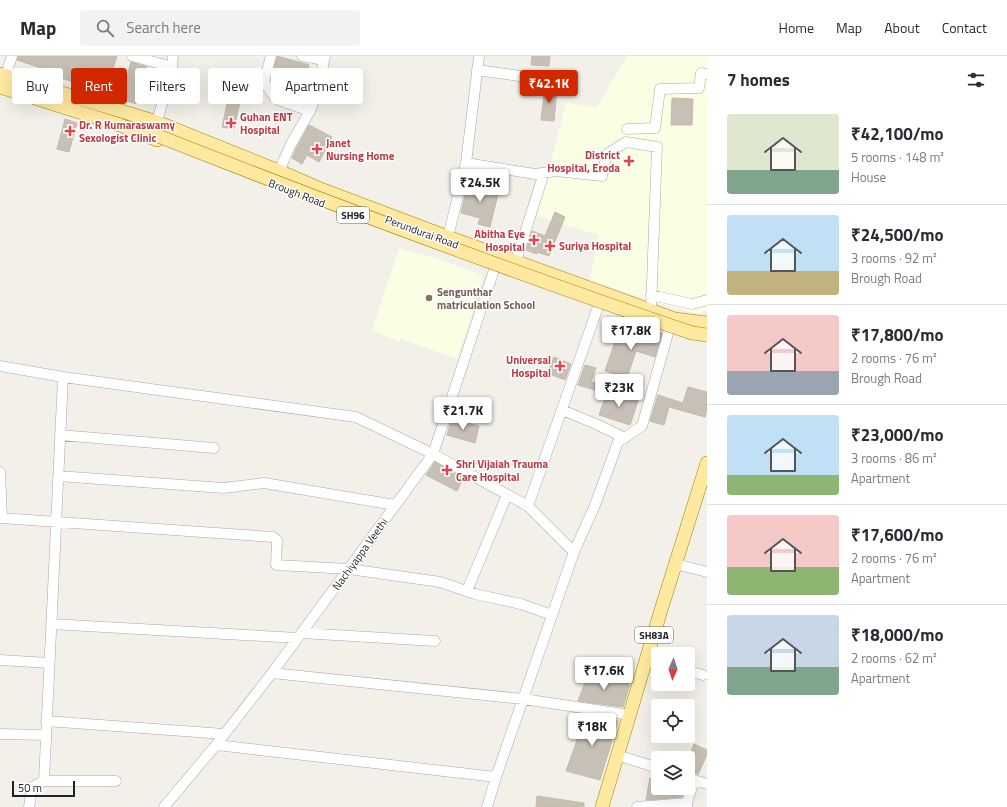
<!DOCTYPE html>
<html lang="en">
<head>
<meta charset="utf-8">
<style>
  :root { --surface:#fff; --page:#f2f2f3; --text:#2b2b33; --muted:#7c7c81; --line:#e1e1e2; --accent:#d22800 }
  body { margin:0; font-family:"Titillium Web",sans-serif; background:var(--page); color:var(--text); height:100vh; display:flex; flex-direction:column; font-size:15px; white-space:nowrap }
  * { box-sizing:border-box; margin:0 }
  p { font-size:13px; color:var(--muted) }
  .icon { flex:none; width:22px; height:22px; fill:none; stroke:currentColor; stroke-width:2; stroke-linecap:round; stroke-linejoin:round }
  .map { position:relative; flex:1; overflow:hidden }
  .sheet { display:flex; flex-direction:column; background:var(--surface); width:300px }
  .sheet>* { flex:none }
  .banner { position:absolute; left:12px; top:12px; width:380px; height:36px; display:flex; gap:8px }
  .needle { width:26px; rotate:183deg }
  .fabs { position:absolute; left:651px; top:591px; display:grid; gap:8px }
  .fabs a { display:grid; place-items:center; width:44px; height:44px; border-radius:4px; background:var(--surface); box-shadow:0 4px 16px #0002; font-size:20px }
  .scale { position:absolute; left:12px; bottom:10px; width:63px; box-sizing:border-box; padding-left:4px; border:2px solid #212121; border-top:0; font-size:11px; line-height:14px; white-space:nowrap; color:#212121; -webkit-text-stroke:3px #fff; paint-order:stroke }
  .price { position:absolute; translate:-50% -34px; padding:0 9px; border-radius:4px; background:#fff; color:#222; font-size:13px; line-height:26px; filter:drop-shadow(0 1px 2px #0008) }
  .price::after { content:''; position:absolute; left:50%; top:24px; width:12px; height:9px; margin-left:-6px; background:inherit; clip-path:polygon(0 0,100% 0,50% 100%) }
  .price.current { background:var(--accent); color:#fff }
  ul { padding:0; list-style:none }
  li { display:flex; align-items:center; gap:12px; height:100px; padding:0 20px }
  li+li { border-top:1px solid var(--line) }
  li span { display:grid; place-items:center; flex:none; width:112px; height:80px; border-radius:4px; color:#555 }
  li>.icon { margin-inline-start:auto }
  span .icon { width:48px; height:48px; fill:#fffc; stroke-width:1 }
  li b { font-size:17px }
  h2 { display:flex; justify-content:space-between; align-items:center; height:48px; padding:0 20px; font-size:17px }
  .tag { padding:0 14px; border-radius:4px; background:var(--surface); box-shadow:0 4px 16px #0002; font-size:14px; line-height:36px }
  .tag.current { background:var(--accent); color:#fff }
  header { display:flex; align-items:center; gap:24px; box-sizing:border-box; height:56px; padding:0 20px; background:var(--surface); border-bottom:1px solid var(--line) }
  header strong { font-size:19px }
  nav { display:flex; gap:22px; margin-inline-start:auto; font-size:14px }
  .search { width:280px; height:36px; background:var(--page); display:flex; align-items:center; gap:10px; box-sizing:border-box; padding:0 14px; border-radius:4px; color:var(--muted); font-size:15px }
  main { display:flex; flex:1; min-height:0 }
  .map>svg:first-child { display:block }
  .education { fill:#faffe3 }
  .building { fill:#c7c0b6; stroke:#c4baa9 }
  .lines { fill:none; stroke-linecap:round; stroke-linejoin:round }
  .minor-casing { stroke:#a8a8a8; stroke-width:11 }
  .major-casing { stroke:#9e8800; stroke-width:14 }
  .minor { stroke:#fff; stroke-width:10 }
  .major { stroke:#ffe89f; stroke-width:13 }
  .major-bridge-casing { stroke:#9e8800; stroke-width:14; stroke-linecap:butt }
  .major-bridge { stroke:#ffe89f; stroke-width:13 }
  .health-dot { fill:#e0444e; stroke:#fff; stroke-width:1.5 }
  .education-dot { fill:#8d6e63; stroke:#fff; stroke-width:1.5 }
  .labels { text-anchor:middle; stroke-width:3; stroke-linejoin:round; paint-order:stroke }
  .shield { fill:#fff; stroke:#646464; stroke-width:1 }
  .shield-label { font-size:10px; font-weight:bold; fill:#212121 }
  .health-label { font-size:11px; font-weight:bold; fill:#be3a42; stroke:#fff; text-anchor:start }
  .street-label { font-size:11px; fill:#212121; stroke:#fff }
  .education-label { font-size:11px; font-weight:bold; fill:#785e54; stroke:#fff; text-anchor:start }
</style>
</head>
<body>
<header>
<strong>Map</strong>
<div class="search"><svg class="icon" aria-label="search" viewBox="0 0 24 24"><circle cx="10" cy="10" r="6"/><path d="M15 15l6 6"/></svg>Search here</div>
<nav><a>Home</a><a>Map</a><a>About</a><a>Contact</a></nav>
</header>
<main>
<div class="map">
<svg width="707" height="751" viewBox="0 0 707 751">
  <rect width="100%" height="100%" fill="#f2f0e8"/>
  <path class="education" d="M627,0H707V253L698,258L689,256L590,225L598,179L537,160L566,47L597,51Z
    M399,192L437,203L483,219L470,265L457,303L412,287L401,282L399,286L372,274Z"/>
  <path class="building" d="M18,0H117L105,39L76,29V27L40,14L41,12L17,4Z
    M277,0L309,9L301,39L277,32L279,26L271,23Z
    M532,0H550L549,10L531,9Z
    M131,6L147,11L137,48L121,43Z
    M231,30L243,33L234,73L222,71Z
    M545,30L557,32L554,65L541,64Z
    M672,42L693,43L692,69H671Z
    M65,63L77,67L69,96L57,93Z
    M309,69L332,81L319,106L307,99L302,108L292,102L297,91Z
    M468,127L499,134L490,171L478,168L480,162L461,157Z
    M555,156L565,161L549,200L537,196V198L526,194L532,175L545,180Z
    M619,274L649,284L652,274L662,277L655,301L636,295L627,322L605,315Z
    M554,301L571,308L565,324L547,317Z
    M585,309L596,312L591,326L607,331L605,337L578,329Z
    M688,331L707,336V354L705,361L669,351L664,369L650,365L658,339L683,347Z
    M607,336L638,345L630,369L599,359Z
    M452,363L479,370L475,387L447,379Z
    M435,406L463,422L457,435L426,419Z
    M588,618L630,628L623,651L578,645Z
    M586,659L618,665L600,724L566,715Z
    M694,688L707,694V699L698,718L688,716V703Z
    M650,722L658,725V732H685L682,741L646,744Z
    M537,740L584,747V751H536Z"/>
  <g class="lines">
    <defs>
      <path id="minor" d="M132,0L172,11
        M271,0L264,26L276,43L310,55
        M302,0L324,4
        M477,14L562,26
        M6,19L12,0
        M157,66L172,11L173,0
        M627,73L655,72L660,33L699,32L701,17L707,18
        M466,107L535,118L556,115L602,120L607,98L626,86L657,91L651,254
        M279,115L291,88L310,55L318,33L325,0
        M448,181L466,107L479,0
        M516,205L544,117
        M651,239L692,248L707,244
        M0,310L63,321L44,725L32,731L29,751
        M63,321L356,361L433,398L528,450L574,496L496,721L487,751
        M562,354L596,368L625,382
        M60,379L214,392
        M0,416L2,462
        M58,420L224,432L264,427L395,449
        M528,450L599,248
        M0,462L273,481L277,484L276,509L349,513L440,526L475,538L521,548L552,559
        M574,496L595,449L618,386L642,370L669,274
        M675,508L707,516
        M467,535L507,439
        M51,568L298,582
        M301,577L435,585
        M0,604L49,607
        M646,605L658,608
        M688,615L703,619
        M272,617L523,643L630,659
        M46,665L224,678
        M0,678L46,679
        M216,689L496,721
        M617,699L658,712
        M688,722L707,728
        M44,725H116
        M687,747L694,724
        M164,751L216,689L272,617L433,398L498,202
        M637,751L687,747V751"/>
      <path id="major" d="M0,18L157,66L279,115L318,132L448,181L675,263L707,267
        M0,31L120,69L157,84
        M602,751L661,554L707,407"/>
    </defs>
    <use href="#minor" class="minor-casing"/>
    <use href="#major" class="major-casing"/>
    <use href="#minor" class="minor"/>
    <use href="#major" class="major"/>
    <defs>
      <path id="major-bridge" d="M148,76C328,147 509,215 692,277L707,279"/>
    </defs>
    <use href="#major-bridge" class="major-bridge-casing"/>
    <use href="#major-bridge" class="major-bridge"/>
  </g>
  <g class="health-dot">
    <path d="M229 61h4v4h4v4h-4v4h-4v-4h-4v-4h4z"/>
    <path d="M68 69h4v4h4v4h-4v4h-4v-4h-4v-4h4z"/>
    <path d="M315 87h4v4h4v4h-4v4h-4v-4h-4v-4h4z"/>
    <path d="M627 99h4v4h4v4h-4v4h-4v-4h-4v-4h4z"/>
    <path d="M532 178h4v4h4v4h-4v4h-4v-4h-4v-4h4z"/>
    <path d="M548 184h4v4h4v4h-4v4h-4v-4h-4v-4h4z"/>
    <path d="M558 304h4v4h4v4h-4v4h-4v-4h-4v-4h4z"/>
    <path d="M445 408h4v4h4v4h-4v4h-4v-4h-4v-4h4z"/>
  </g>
  <circle class="education-dot" cx="429" cy="242" r="4"/>
  <g class="labels">
    <g class="shield">
      <rect x="337" y="151" width="32" height="16" rx="3"/>
      <rect x="635" y="571" width="38" height="16" rx="3"/>
    </g>
    <g class="shield-label">
      <text x="353" y="163">SH96</text>
      <text x="654" y="583">SH83A</text>
    </g>
    <g class="health-label">
      <text x="240" y="65">Guhan ENT<tspan x="240" dy="13">Hospital</tspan></text>
      <text x="79" y="73">Dr. R Kumaraswamy<tspan x="79" dy="13">Sexologist Clinic</tspan></text>
      <text x="326" y="91">Janet<tspan x="326" dy="13">Nursing Home</tspan></text>
      <text x="620" y="103" text-anchor="end">District<tspan x="620" dy="13">Hospital, Eroda</tspan></text>
      <text x="525" y="182" text-anchor="end">Abitha Eye<tspan x="525" dy="13">Hospital</tspan></text>
      <text x="559" y="194">Suriya Hospital</text>
      <text x="551" y="308" text-anchor="end">Universal<tspan x="551" dy="13">Hospital</tspan></text>
      <text x="456" y="412">Shri Vijaiah Trauma<tspan x="456" dy="13">Care Hospital</tspan></text>
    </g>
    <g class="street-label">
      <text transform="translate(297 137) rotate(21)" y="4">Brough Road</text>
      <text transform="translate(422 176) rotate(20)" y="4">Perundurai Road</text>
      <text transform="translate(360 498) rotate(-54)" y="4">Nachiyappa Veethi</text>
    </g>
    <g class="education-label">
      <text x="437" y="240">Sengunthar<tspan x="437" dy="13">matriculation School</tspan></text>
    </g>
  </g>
</svg>
<div class="fabs">
<a><svg class="needle" viewBox="-14 -14 28 28"><path d="M0-13l5 13h-10z" fill="#e53935"/><path d="M0 13l5-13h-10z" fill="#7c7c81"/></svg></a>
<a><svg class="icon" aria-label="locate" viewBox="0 0 24 24"><circle cx="12" cy="12" r="6"/><path d="M12 2v4M12 18v4M2 12h4M18 12h4"/></svg></a>
<a><svg class="icon" aria-label="layers" viewBox="0 0 24 24"><path d="M12 4l9 5-9 5-9-5zM3 14l9 5 9-5"/></svg></a>
</div>
<div class="scale">50 m</div>
<b class="price current" style="left:549px;top:48px">₹42.1K</b>
<b class="price" style="left:480px;top:147px">₹24.5K</b>
<b class="price" style="left:631px;top:295px">₹17.8K</b>
<b class="price" style="left:619px;top:352px">₹23K</b>
<b class="price" style="left:463px;top:375px">₹21.7K</b>
<b class="price" style="left:604px;top:635px">₹17.6K</b>
<b class="price" style="left:592px;top:691px">₹18K</b>
<div class="banner">
<a class="tag">Buy</a>
<a class="tag current">Rent</a>
<a class="tag">Filters</a>
<a class="tag">New</a>
<a class="tag">Apartment</a>
</div>
</div>
<section class="sheet">
<h2>7 homes<svg class="icon" aria-label="filters" viewBox="0 0 24 24"><path d="M4 7h16M4 17h16"/><circle cx="9" cy="7" r="2"/><circle cx="15" cy="17" r="2"/></svg></h2>
<ul>
<li><span style="background:linear-gradient(#dfe7d0 70%,#7fa58c 0)"><svg class="icon" aria-label="home" viewBox="0 0 24 24"><path d="M3 11l9-7 9 7M6 9v11h12V9"/></svg></span><div><b>₹42,100/mo</b><p>5 rooms · 148 m²</p><p>House</p></div></li>
<li><span style="background:linear-gradient(#bfe0f5 70%,#c2b280 0)"><svg class="icon" aria-label="home" viewBox="0 0 24 24"><path d="M3 11l9-7 9 7M6 9v11h12V9"/></svg></span><div><b>₹24,500/mo</b><p>3 rooms · 92 m²</p><p>Brough Road</p></div></li>
<li><span style="background:linear-gradient(#f6c9c9 70%,#9aa5b1 0)"><svg class="icon" aria-label="home" viewBox="0 0 24 24"><path d="M3 11l9-7 9 7M6 9v11h12V9"/></svg></span><div><b>₹17,800/mo</b><p>2 rooms · 76 m²</p><p>Brough Road</p></div></li>
<li><span style="background:linear-gradient(#bfe0f5 75%,#8fb573 0)"><svg class="icon" aria-label="home" viewBox="0 0 24 24"><path d="M3 11l9-7 9 7M6 9v11h12V9"/></svg></span><div><b>₹23,000/mo</b><p>3 rooms · 86 m²</p><p>Apartment</p></div></li>
<li><span style="background:linear-gradient(#f6c9c9 65%,#8fb573 0)"><svg class="icon" aria-label="home" viewBox="0 0 24 24"><path d="M3 11l9-7 9 7M6 9v11h12V9"/></svg></span><div><b>₹17,600/mo</b><p>2 rooms · 76 m²</p><p>Apartment</p></div></li>
<li><span style="background:linear-gradient(#c9d6e8 65%,#7fa58c 0)"><svg class="icon" aria-label="home" viewBox="0 0 24 24"><path d="M3 11l9-7 9 7M6 9v11h12V9"/></svg></span><div><b>₹18,000/mo</b><p>2 rooms · 62 m²</p><p>Apartment</p></div></li>
</ul>
</section>
</main>
</body>
</html>
